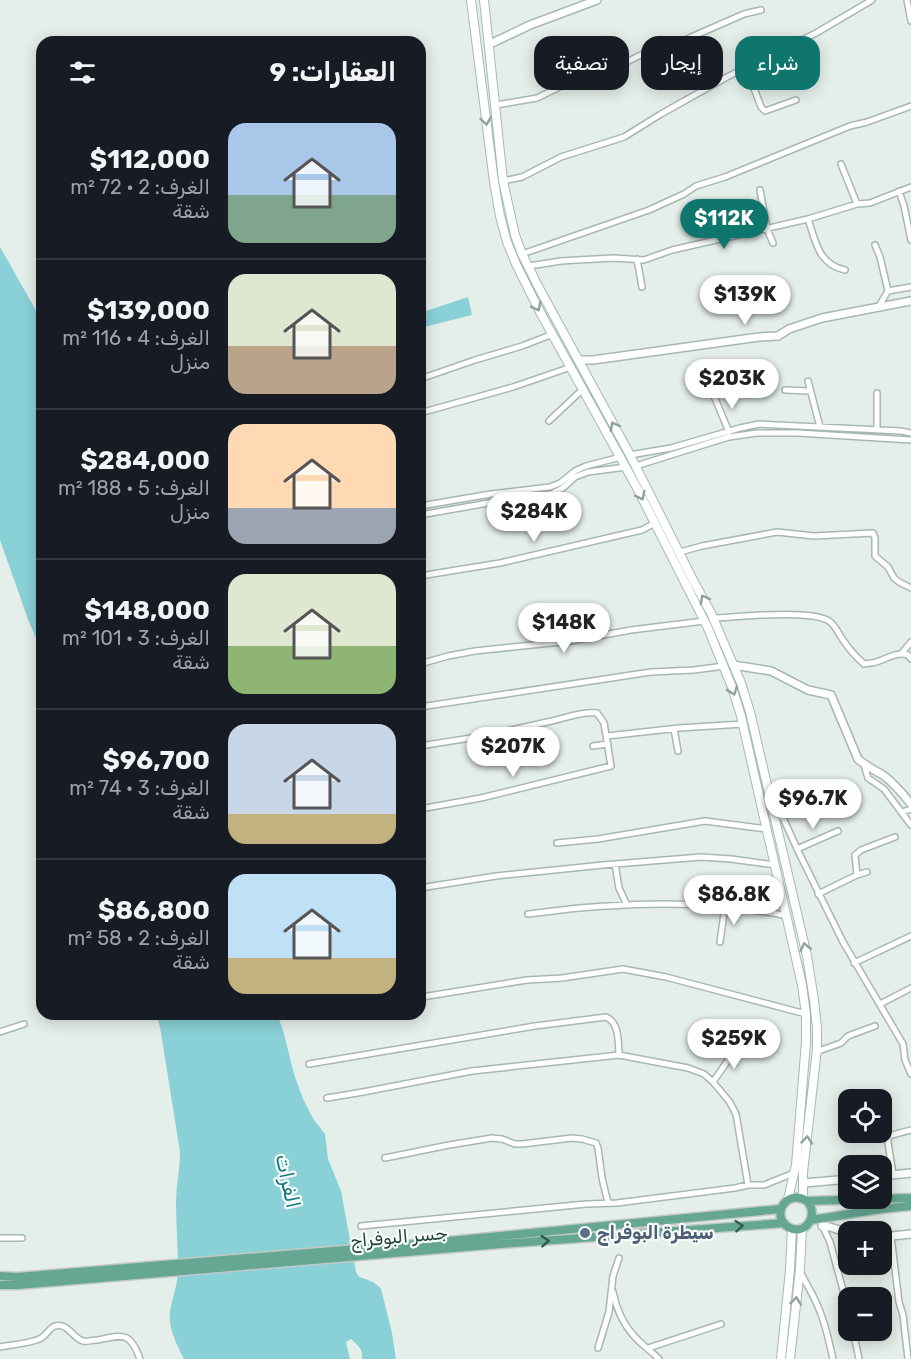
<!DOCTYPE html>
<html lang="ar">
<head>
<meta charset="utf-8">
<style>
  :root { --surface:#171b24; --page:#20242c; --text:#f1f3f6; --muted:#9ea1a6; --line:#363941; --accent:#0f766e }
  body { margin:0; font-family:Rubik,Vazirmatn,sans-serif; background:var(--page); color:var(--text); direction:rtl; height:100vh; display:flex; flex-direction:column; font-size:22px; white-space:nowrap }
  * { box-sizing:border-box; margin:0 }
  p { font-size:20px; color:var(--muted) }
  .icon { flex:none; width:33px; height:33px; fill:none; stroke:currentColor; stroke-width:2; stroke-linecap:round; stroke-linejoin:round }
  .map { position:relative; flex:1; overflow:hidden; direction:ltr }
  .drawer { position:absolute; left:36px; top:36px; width:390px; height:984px; display:flex; flex-direction:column; background:var(--surface); border-radius:18px; box-shadow:0 3px 15px #0003; direction:rtl }
  .drawer>* { flex:none }
  .guide { position:absolute; left:444px; top:36px; width:376px; height:54px; direction:rtl; display:flex; gap:12px }
  .fabs { position:absolute; left:838px; top:1089px; display:grid; gap:12px }
  .fabs a { display:grid; place-items:center; width:54px; height:54px; border-radius:12px; background:var(--surface); box-shadow:0 3px 15px #0003; font-size:30px }
  .price { position:absolute; translate:-50% -51px; padding:0 14px; border-radius:21px; background:#fff; color:#222; font-size:20px; line-height:39px; filter:drop-shadow(0 2px 3px #0008) }
  .price::after { content:''; position:absolute; left:50%; top:36px; width:18px; height:14px; margin-left:-9px; background:inherit; clip-path:polygon(0 0,100% 0,50% 100%) }
  .price.active { background:var(--accent); color:#fff }
  ul { padding:0; list-style:none }
  li { display:flex; align-items:center; gap:18px; height:150px; padding:0 30px }
  li+li { border-top:2px solid var(--line) }
  li span { display:grid; place-items:center; flex:none; width:168px; height:120px; border-radius:18px; color:#555 }
  li>.icon { margin-inline-start:auto }
  span .icon { width:72px; height:72px; fill:#fffc; stroke-width:1 }
  li b { font-size:26px }
  h2 { display:flex; justify-content:space-between; align-items:center; height:72px; padding:0 30px; font-size:26px }
  .tag { padding:0 21px; border-radius:18px; background:var(--surface); box-shadow:0 3px 15px #0003; font-size:21px; line-height:54px }
  .tag.active { background:var(--accent); color:#fff }
  .map>svg:first-child { display:block }
  .water { fill:#8ad0d7 }
  .lines { fill:none; stroke-linecap:round; stroke-linejoin:round }
  .minor-casing { stroke:#a7b8b1; stroke-width:8 }
  .tertiary-casing { stroke:#a7b8b1; stroke-width:10 }
  .secondary-casing { stroke:#a2bcb1; stroke-width:10 }
  .primary-casing { stroke:#c1cac7; stroke-width:11 }
  .minor { stroke:#fff; stroke-width:5 }
  .tertiary { stroke:#fff; stroke-width:7 }
  .secondary { stroke:#fff; stroke-width:8 }
  .primary { stroke:#66a793; stroke-width:8 }
  .oneway { stroke:#90a19c }
  .oneway2 { stroke:#335c4f }
  .service-dot { fill:#5c6f8a; stroke:#f6fbf8; stroke-width:2 }
  .labels { text-anchor:middle; stroke-width:4.5; stroke-linejoin:round; paint-order:stroke }
  .service-label { font-size:18px; font-weight:bold; fill:#4e5e75; stroke:#f6fbf8; text-anchor:start }
  .street-label { font-size:18px; fill:#224338; stroke:#f6fbf8 }
  .water-label { font-size:20px; font-style:italic; fill:#177884; stroke:#f6fbf8 }
</style>
</head>
<body>
<div class="map">
<svg width="911" height="1359" viewBox="0 0 911 1359">
  <rect width="100%" height="100%" fill="#e5efea"/>
  <path class="water" d="M0,247L42,321V651L29,622L0,540Z
    M468,297L472,315L420,328V313Z
    M156,1014H277L283,1030L294,1074L303,1099L314,1120L325,1134L328,1159L341,1191L356,1272L359,1277C368,1280 374,1281 381,1289L392,1333L396,1359H362C363,1348 358,1346 351,1339L346,1342L350,1359H184C176,1344 166,1323 171,1306C174,1293 178,1282 178,1269C178,1247 176,1225 176,1204C176,1186 180,1169 180,1152L160,1027Z"/>
  <g class="lines">
    <defs>
      <path id="minor" d="M907,0L911,21
        M746,67L761,107L765,111L796,100
        M496,105L537,98L568,83L614,68L643,54L680,42L744,14L761,10
        M841,164L857,204
        M503,181L522,177L561,157L624,137L661,114L727,77L816,33L872,0
        M760,190L767,229L773,243
        M899,191L904,206L911,240
        M808,219C816,242 818,264 845,270
        M875,245L880,257L888,291
        M522,254L649,210L684,194L696,186L725,177L850,126L867,122L911,106
        M637,259L642,287
        M529,266L561,261L577,260L614,258L644,260L672,250L808,219L857,204L870,203L911,187
        M879,306L888,291L911,287
        M420,379L475,360L522,346L553,334
        M808,381L820,427
        M785,390L810,391
        M877,393V430
        M714,396L729,432
        M420,413L513,387L571,367
        M549,421L583,389
        M630,455L671,448L740,428L759,424L901,431L911,433
        M636,466L706,444L729,437L757,433H798L911,440
        M420,506L491,494L550,487L560,483L575,471L586,466L621,457
        M420,515L511,499L551,494L563,488L575,477L588,472L626,467
        M680,552L702,546L777,532L814,536L873,533L875,538V556L888,567L894,578L899,582L911,588
        M420,576L500,563L642,530L655,523
        M714,618C738,617 810,609 829,621C836,626 838,633 843,640C849,649 856,657 864,664C870,663 875,663 879,661C890,657 897,652 908,655L911,659
        M902,653L911,642
        M420,664L448,656L475,651L571,641L631,630L704,621
        M420,707L651,672L694,670L724,666
        M674,729L678,751
        M607,736L679,728L743,724
        M420,746C463,740 505,732 547,722C563,719 581,711 597,713L604,723L611,766L481,798L420,809
        M593,746L608,744
        M864,765L868,778L884,789L911,825
        M773,805L776,808L784,820L799,853L843,942L903,1044L905,1060L911,1074
        M774,806L804,791L832,785
        M902,812L911,809
        M557,843L598,839L705,821L767,829
        M797,849L838,831
        M615,864L619,888L627,905
        M857,875L855,855L861,850L895,837
        M420,888L496,876L603,865L701,857L731,859L775,865
        M818,894L857,875L867,872
        M528,914C554,911 580,907 607,906C667,902 727,903 787,916
        M720,942L725,906
        M854,963L911,936
        M422,997L527,980L562,978L623,969L666,977L806,1014
        M880,1004L911,988
        M0,1032L24,1024
        M816,1052L841,1043L848,1036L875,1026
        M309,1064L535,1026L606,1017C620,1023 618,1043 619,1055
        M713,1082C718,1074 731,1058 732,1052
        M327,1098L363,1092L472,1071L619,1055L688,1068L704,1074L713,1082L729,1101L736,1114L748,1185
        M385,1158L449,1145L492,1138L502,1139L515,1144H522L572,1138L582,1139L596,1143L598,1148L602,1178L608,1203
        M893,1174L888,1143V1136L911,1130
        M822,1225L830,1242L849,1312
        M361,1226L586,1204L617,1203L735,1188L748,1185H764L794,1173
        M891,1236L899,1302L903,1315L908,1359
        M0,1238H22
        M800,1271C806,1284 814,1296 819,1309C826,1325 829,1342 833,1359
        M613,1292C616,1307 623,1324 634,1336C641,1344 651,1351 659,1359
        M853,1330L859,1359
        M0,1347C10,1345 34,1343 41,1338C47,1335 49,1328 55,1326C69,1323 72,1338 83,1341C87,1342 92,1340 97,1340C123,1335 130,1331 140,1359
        M598,1348L609,1312L613,1276L619,1258
        M648,1348L721,1324"/>
      <path id="tertiary" d="M490,44L530,25L597,0
        M578,360H593L759,337L778,336L789,329L822,318L911,301
        M733,665L771,671L808,690L831,695L858,759C866,766 874,770 883,775C894,783 903,794 911,804
        M882,1176L911,1173
        M804,1183L849,1179
        M822,1226L830,1227L849,1233
        M882,1237L911,1234"/>
      <path id="secondary" d="M471,0L494,182L500,216L507,242L516,264L540,312L636,486L707,626L732,687L741,716L802,985L806,1014V1042L796,1165L788,1199
        M484,0L503,181L515,235L522,254L539,288L630,455L694,582L711,613L741,683L750,712L807,956L814,1000L817,1028V1049L803,1172V1198
        M781,1359L790,1270L792,1229
        M790,1359L800,1269L802,1228"/>
      <path id="primary" d="M807,1201C820,1215 805,1237 788,1227C770,1215 787,1188 807,1201L911,1198
        M811,1220L881,1209L911,1206
        M0,1276L17,1277L417,1244L781,1209
        M0,1285H18L514,1243L784,1223"/>
    </defs>
    <use href="#minor" class="minor-casing"/>
    <use href="#tertiary" class="tertiary-casing"/>
    <use href="#secondary" class="secondary-casing"/>
    <use href="#primary" class="primary-casing"/>
    <use href="#minor" class="minor"/>
    <use href="#tertiary" class="tertiary"/>
    <use href="#secondary" class="secondary"/>
    <use href="#primary" class="primary"/>
  </g>
  <defs><path id="oneway-chevron" d="M-2-3.5L2.5 0L-2 3.5" fill="none" stroke-width="1.6" stroke-linecap="round" stroke-linejoin="round" transform="scale(1.5)"/></defs>
  <g class="oneway">
    <use href="#oneway-chevron" transform="translate(486 121) rotate(82)"/>
    <use href="#oneway-chevron" transform="translate(537 307) rotate(63)"/>
    <use href="#oneway-chevron" transform="translate(614 426) rotate(-119)"/>
    <use href="#oneway-chevron" transform="translate(641 496) rotate(63)"/>
    <use href="#oneway-chevron" transform="translate(704 599) rotate(-119)"/>
    <use href="#oneway-chevron" transform="translate(733 691) rotate(71)"/>
    <use href="#oneway-chevron" transform="translate(805 947) rotate(-103)"/>
    <use href="#oneway-chevron" transform="translate(807 1140) rotate(-84)"/>
    <use href="#oneway-chevron" transform="translate(796 1301) rotate(-84)"/>
  </g>
  <g class="oneway2">
    <use href="#oneway-chevron" transform="translate(739 1226) rotate(-4)"/>
    <use href="#oneway-chevron" transform="translate(545 1241) rotate(-4)"/>
  </g>
  <circle class="service-dot" cx="585" cy="1233" r="6"/>
  <g class="labels">
    <g class="service-label">
      <text x="597" y="1239">سيطرة البوفراج</text>
    </g>
    <g class="street-label">
      <text transform="translate(399 1237) rotate(-5)" y="6">جسر البوفراج</text>
    </g>
    <g class="water-label">
      <text transform="translate(288 1181) rotate(78)" y="7">الفرات</text>
    </g>
  </g>
</svg>
<div class="fabs">
<a><svg class="icon" aria-label="locate" viewBox="0 0 24 24"><circle cx="12" cy="12" r="6"/><path d="M12 2v4M12 18v4M2 12h4M18 12h4"/></svg></a>
<a><svg class="icon" aria-label="layers" viewBox="0 0 24 24"><path d="M12 4l9 5-9 5-9-5zM3 14l9 5 9-5"/></svg></a>
<a>+</a>
<a>−</a>
</div>
<b class="price active" style="left:724px;top:250px">$112K</b>
<b class="price" style="left:745px;top:326px">$139K</b>
<b class="price" style="left:732px;top:410px">$203K</b>
<b class="price" style="left:534px;top:543px">$284K</b>
<b class="price" style="left:564px;top:654px">$148K</b>
<b class="price" style="left:513px;top:778px">$207K</b>
<b class="price" style="left:813px;top:830px">$96.7K</b>
<b class="price" style="left:734px;top:926px">$86.8K</b>
<b class="price" style="left:734px;top:1070px">$259K</b>
<div class="guide">
<a class="tag active">شراء</a>
<a class="tag">إيجار</a>
<a class="tag">تصفية</a>
</div>
<section class="drawer">
<h2>العقارات: 9<svg class="icon" aria-label="filters" viewBox="0 0 24 24"><path d="M4 7h16M4 17h16"/><circle cx="9" cy="7" r="2"/><circle cx="15" cy="17" r="2"/></svg></h2>
<ul>
<li><span style="background:linear-gradient(#a9c7e8 60%,#7fa58c 0)"><svg class="icon" aria-label="home" viewBox="0 0 24 24"><path d="M3 11l9-7 9 7M6 9v11h12V9"/></svg></span><div><b>$112,000</b><p>الغرف: 2 · 72 m²</p><p>شقة</p></div></li>
<li><span style="background:linear-gradient(#dfe7d0 60%,#b9a48a 0)"><svg class="icon" aria-label="home" viewBox="0 0 24 24"><path d="M3 11l9-7 9 7M6 9v11h12V9"/></svg></span><div><b>$139,000</b><p>الغرف: 4 · 116 m²</p><p>منزل</p></div></li>
<li><span style="background:linear-gradient(#ffd9b3 70%,#9aa5b1 0)"><svg class="icon" aria-label="home" viewBox="0 0 24 24"><path d="M3 11l9-7 9 7M6 9v11h12V9"/></svg></span><div><b>$284,000</b><p>الغرف: 5 · 188 m²</p><p>منزل</p></div></li>
<li><span style="background:linear-gradient(#dfe7d0 60%,#8fb573 0)"><svg class="icon" aria-label="home" viewBox="0 0 24 24"><path d="M3 11l9-7 9 7M6 9v11h12V9"/></svg></span><div><b>$148,000</b><p>الغرف: 3 · 101 m²</p><p>شقة</p></div></li>
<li><span style="background:linear-gradient(#c9d6e8 75%,#c2b280 0)"><svg class="icon" aria-label="home" viewBox="0 0 24 24"><path d="M3 11l9-7 9 7M6 9v11h12V9"/></svg></span><div><b>$96,700</b><p>الغرف: 3 · 74 m²</p><p>شقة</p></div></li>
<li><span style="background:linear-gradient(#bfe0f5 70%,#c2b280 0)"><svg class="icon" aria-label="home" viewBox="0 0 24 24"><path d="M3 11l9-7 9 7M6 9v11h12V9"/></svg></span><div><b>$86,800</b><p>الغرف: 2 · 58 m²</p><p>شقة</p></div></li>
</ul>
</section>
</div>
</body>
</html>
